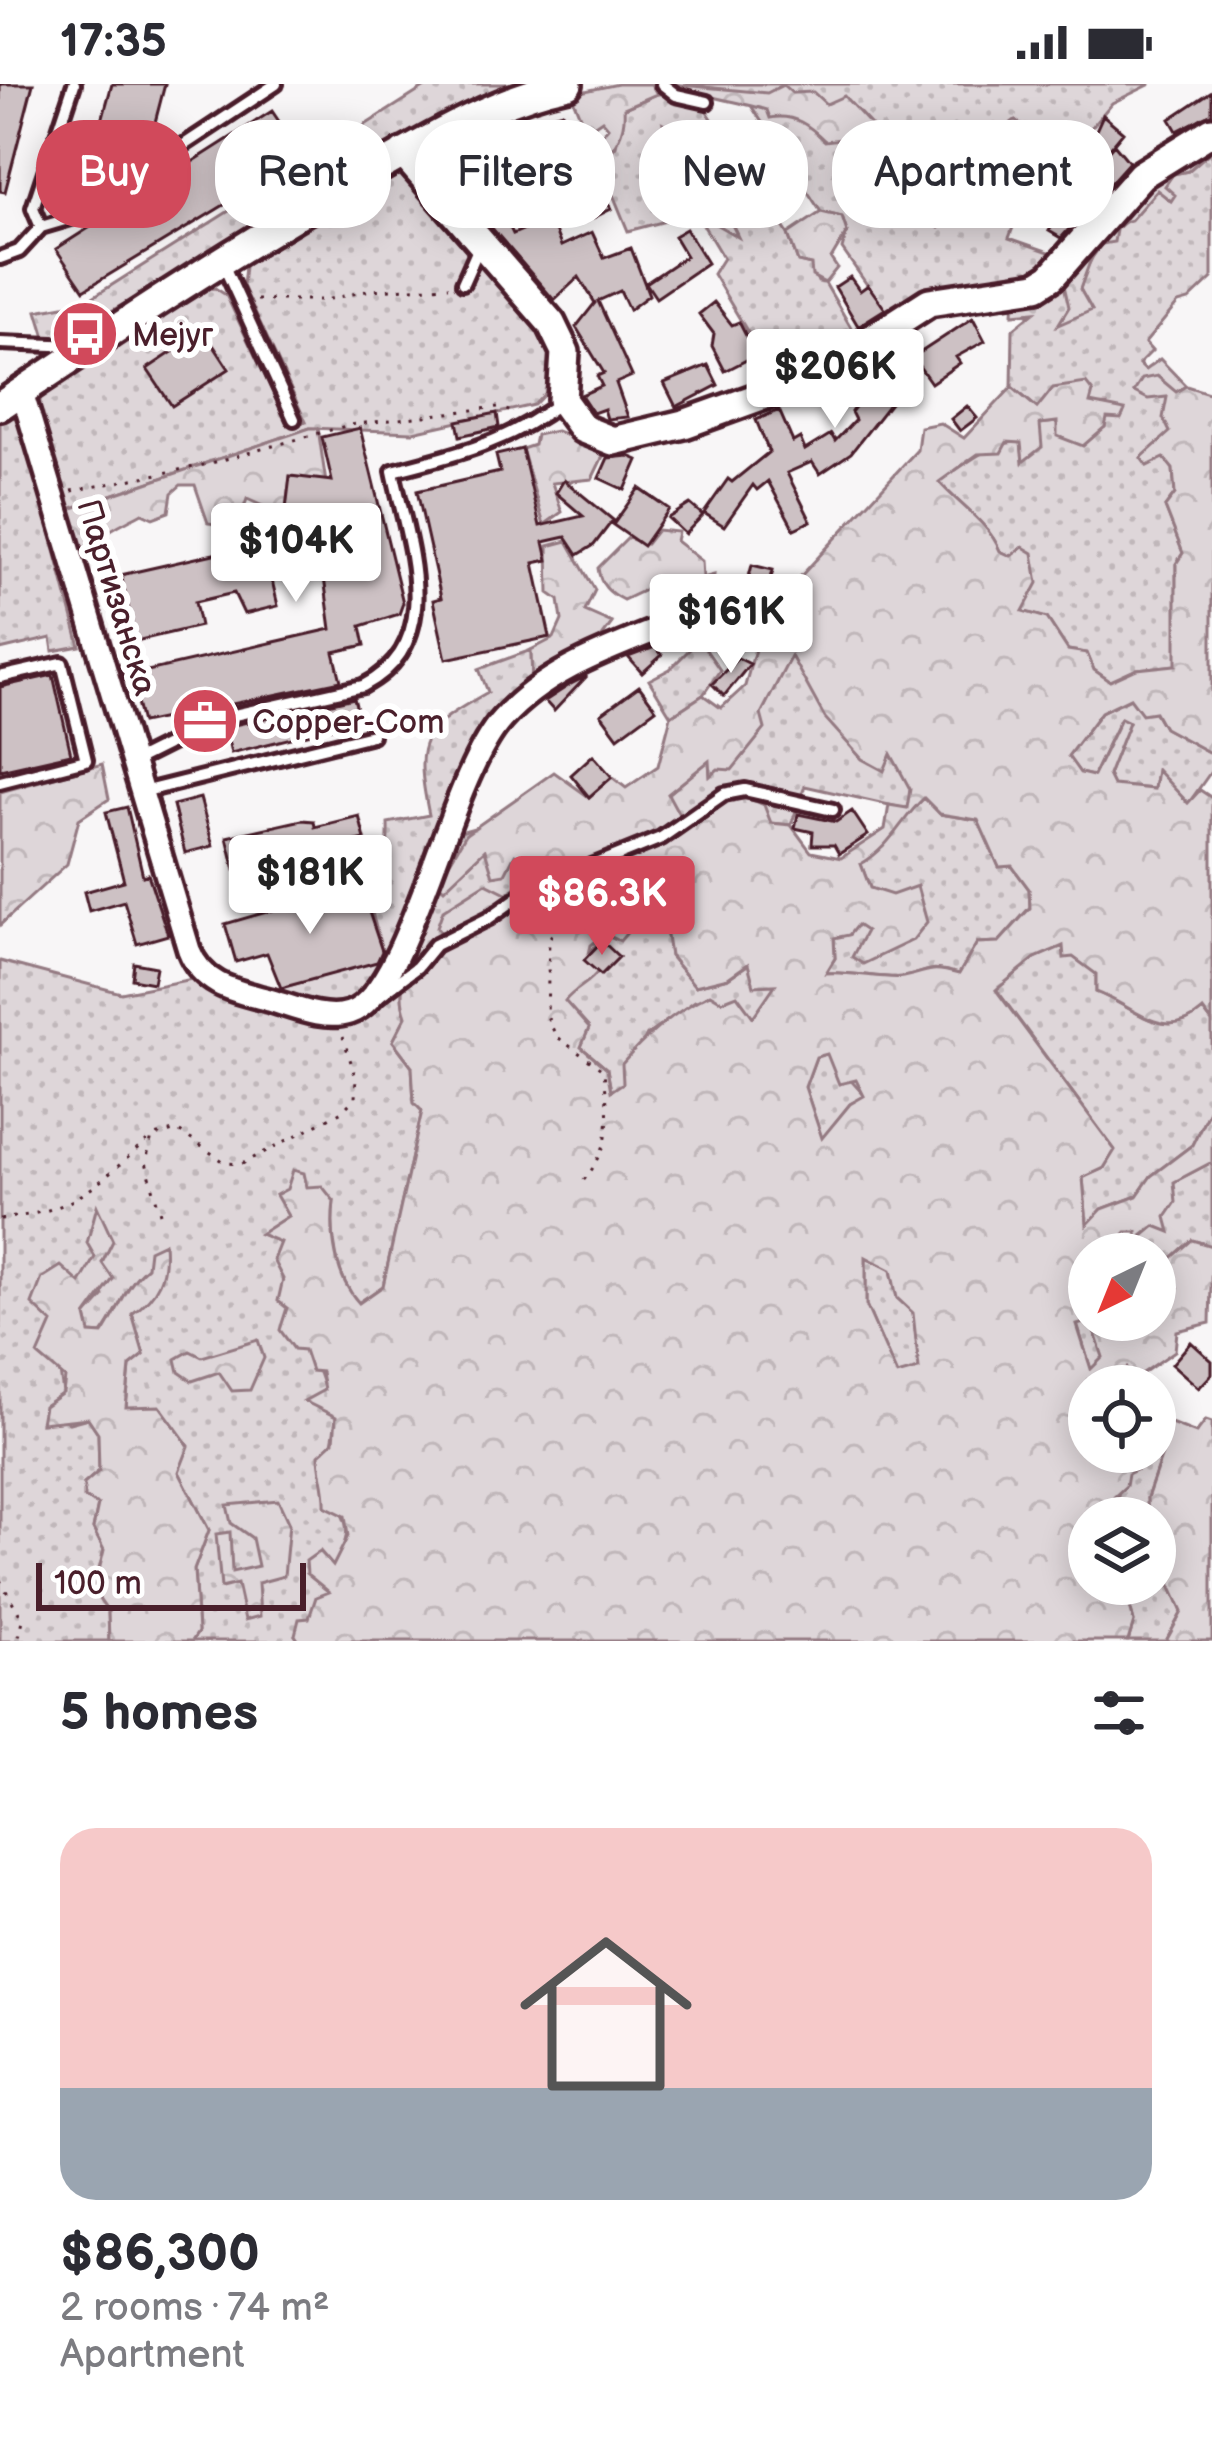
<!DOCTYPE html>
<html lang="en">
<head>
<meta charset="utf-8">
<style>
  :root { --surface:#fff; --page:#f7f7f7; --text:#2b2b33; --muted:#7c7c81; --line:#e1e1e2; --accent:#d1495b }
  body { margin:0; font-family:"Balsamiq Sans",sans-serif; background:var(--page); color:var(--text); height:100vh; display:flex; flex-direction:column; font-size:45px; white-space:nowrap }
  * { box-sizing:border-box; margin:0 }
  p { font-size:39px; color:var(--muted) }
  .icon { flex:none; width:66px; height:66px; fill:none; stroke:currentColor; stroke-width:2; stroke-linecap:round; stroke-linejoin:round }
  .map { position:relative; height:1557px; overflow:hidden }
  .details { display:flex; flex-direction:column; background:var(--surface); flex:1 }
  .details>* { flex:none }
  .guide { position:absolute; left:36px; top:36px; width:1140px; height:108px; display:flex; gap:24px }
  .needle { width:78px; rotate:223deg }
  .fabs { position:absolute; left:1068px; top:1149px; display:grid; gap:24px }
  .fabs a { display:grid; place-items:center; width:108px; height:108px; border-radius:50%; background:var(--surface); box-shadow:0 6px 30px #0003; font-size:60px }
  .scale { position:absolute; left:36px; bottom:30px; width:270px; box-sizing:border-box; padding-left:12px; border:6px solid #4a1f2b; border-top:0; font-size:33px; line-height:42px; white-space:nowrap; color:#4a1f2b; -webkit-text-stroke:9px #fff; paint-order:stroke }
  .price { position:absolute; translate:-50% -102px; padding:0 27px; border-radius:12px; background:#fff; color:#222; font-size:39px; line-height:78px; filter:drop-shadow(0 3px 6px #0008) }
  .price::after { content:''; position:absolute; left:50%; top:72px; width:36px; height:27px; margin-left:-18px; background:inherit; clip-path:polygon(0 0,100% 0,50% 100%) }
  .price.on { background:var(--accent); color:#fff }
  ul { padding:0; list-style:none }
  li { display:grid; align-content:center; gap:24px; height:636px; padding:0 60px }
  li+li { border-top:3px solid var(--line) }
  li span { display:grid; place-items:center; height:372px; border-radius:36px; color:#555 }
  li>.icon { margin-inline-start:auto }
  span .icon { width:216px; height:216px; fill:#fffc; stroke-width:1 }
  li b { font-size:51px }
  h2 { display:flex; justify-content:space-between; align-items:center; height:144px; padding:0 60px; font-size:51px }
  .tag { padding:0 42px; border-radius:48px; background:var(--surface); box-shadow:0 6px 30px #0003; font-size:42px; line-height:108px }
  .tag.on { background:var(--accent); color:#fff }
  .status { display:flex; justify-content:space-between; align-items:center; height:84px; padding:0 60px; background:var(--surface); direction:ltr }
  .status svg { height:33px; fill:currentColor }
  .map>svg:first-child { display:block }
  .grass { fill:url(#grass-dots); stroke:#947a82; stroke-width:3; fill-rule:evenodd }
  .forest { fill:url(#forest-crowns); stroke:#947a82; stroke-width:3; fill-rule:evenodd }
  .building { fill:#cdc1c4; stroke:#4a1f2b; stroke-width:3 }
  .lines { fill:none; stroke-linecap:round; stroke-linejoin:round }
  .lane-casing { stroke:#4a1f2b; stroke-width:20 }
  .street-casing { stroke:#4a1f2b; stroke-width:30 }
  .secondary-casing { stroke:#4a1f2b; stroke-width:36 }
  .path { stroke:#4a1f2b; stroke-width:3; stroke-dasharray:3 9; stroke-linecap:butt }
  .lane { stroke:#fff; stroke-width:10 }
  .street { stroke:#fff; stroke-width:21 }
  .secondary { stroke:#fff; stroke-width:27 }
  .labels { text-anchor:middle; stroke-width:12; stroke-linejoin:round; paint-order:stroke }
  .poi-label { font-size:33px; fill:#4a1f2b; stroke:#fff; text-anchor:start }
  .street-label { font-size:33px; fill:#4a1f2b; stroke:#fff }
</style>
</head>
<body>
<div class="status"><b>17:35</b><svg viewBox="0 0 49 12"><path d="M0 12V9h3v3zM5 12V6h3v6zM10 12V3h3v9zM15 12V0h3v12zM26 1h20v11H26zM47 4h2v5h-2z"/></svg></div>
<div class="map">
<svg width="1212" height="1557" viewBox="0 0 1212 1557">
  <defs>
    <pattern id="grass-dots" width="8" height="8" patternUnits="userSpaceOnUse" patternTransform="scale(3)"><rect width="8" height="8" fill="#ded6d9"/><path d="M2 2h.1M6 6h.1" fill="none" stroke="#c0b7ba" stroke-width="1.8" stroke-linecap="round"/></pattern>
    <pattern id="forest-crowns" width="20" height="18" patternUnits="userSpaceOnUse" patternTransform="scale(3)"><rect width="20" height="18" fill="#ded6d9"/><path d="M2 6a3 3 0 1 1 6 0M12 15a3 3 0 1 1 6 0" fill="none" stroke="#c0b7ba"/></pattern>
  </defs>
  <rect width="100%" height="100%" fill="#f8f6f7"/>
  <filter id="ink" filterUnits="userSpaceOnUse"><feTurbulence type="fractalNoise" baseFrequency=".00833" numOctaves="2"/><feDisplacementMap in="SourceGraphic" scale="24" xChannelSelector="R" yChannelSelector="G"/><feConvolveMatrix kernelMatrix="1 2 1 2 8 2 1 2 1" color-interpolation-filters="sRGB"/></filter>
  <g filter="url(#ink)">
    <path class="grass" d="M430,0H526C438,39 353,81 271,130C195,174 127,224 47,260L37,227L85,218Z
      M686,0H1151L1112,19L1018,130L1009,154L1061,172L1042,190L891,235L842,165L847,148L842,133L821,128L750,20L814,41L819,51L850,54L856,72L890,92L912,134L939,98L964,91L962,81L1003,45C962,54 919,76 879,75C836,0 759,15 686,0Z
      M695,9L788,150L798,178L811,181L818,198L825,199L860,259L780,302L713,190L723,174L696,129L628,147L600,79L616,62L624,24L657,10ZM664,40L712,99L737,150L691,96L681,107L683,89L675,83Z
      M1212,66V194L1189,216L1178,219L1145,259L1152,267L1139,280L1145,286L1160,275L1186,302L1176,308L1167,303L1162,310L1167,313L1170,348L1164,373L1173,385L1175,410L1165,423L1183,469L1176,480L1177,581L1137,585L1110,598L1094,586L1087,569L1068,566L1047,534L1022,528L1011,472L1000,467C988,438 960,422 938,397C966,382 988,357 1021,358L1023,376L1039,340L1057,338L1092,350L1105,343L1107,321L1037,324L1012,303L1013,245L1034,228L1013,230L1014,212L1063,197L1091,226L1080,205C1091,155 1126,141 1158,105L1170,117L1164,102L1173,90L1188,87Z
      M398,84L440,120L549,250L558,278L552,302L534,321L413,348L310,344L67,426L40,329V310L193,206L215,204L226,211L288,340L306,338L243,202L245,182Z
      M15,333L23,344L80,562L53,567L51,554L0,566V336Z
      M699,556L720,586L703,611L671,632L649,596L670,585Z
      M531,566L532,598L481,654L446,752L485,741L466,751L437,798L463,787L485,765L515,770L532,792C489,829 380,860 406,932L393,957L412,982L414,1018L422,1027L383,1202L358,1219C336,1193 330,1151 334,1117L288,1132L261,1150L280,1158C282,1180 281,1205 288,1227C297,1256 320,1278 324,1307L305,1317L336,1332C335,1352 328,1372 327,1392C324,1430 368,1427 333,1483L307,1490L330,1508L295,1551L299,1557H192L198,1548L194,1486L209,1446L179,1388L126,1324L130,1282L144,1271L132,1229L148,1183C124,1202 120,1226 102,1250L90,1249L86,1232L104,1212L95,1173L92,1186L53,1239L63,1309L45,1322L69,1339L88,1334L98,1349L99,1387L84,1400L98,1420L93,1445L104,1465L94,1507L108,1527L109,1557H0V877L121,909L197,894L263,929L317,936L277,905L384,875L365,801C385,784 389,766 388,739L429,731C413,654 421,646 488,608L479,585Z
      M790,572C801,581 801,594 810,604C835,628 930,682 907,725L805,702L791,741L771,739L727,713L680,732L667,711L709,676L710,691L761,630Z
      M1131,614L1154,627L1164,644L1212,670V686L1188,720L1157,687L1154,705L1113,702L1108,691L1129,638L1120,635L1093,692L1080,689L1067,672L1101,628Z
      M925,713L940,730L978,736L999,783L1012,782L1029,805L1030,823L999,858L977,859L959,890C922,880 934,888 903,893C887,896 849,887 825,889L835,874L834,853L857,840L867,847L892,812L870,804L861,780Z
      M644,842L666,844L670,872L695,902L728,894L749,880L776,900L753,934L722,917H695L647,951L624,999L611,1008L607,985L581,963L589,944L564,917C602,872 572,855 644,842Z
      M1064,861L1096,890V908C1135,923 1165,960 1203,926L1212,938V1020L1192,1061L1151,1092L1137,1112L1102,1125L1087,1142L1083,1093L1104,1084L1114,1065L996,905L1035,874Z
      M826,969L865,1012L850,1020L822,1055L805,1003L816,973Z
      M1212,1078V1162L1192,1156L1166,1179L1178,1203L1155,1215V1170H1148L1142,1153L1165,1133L1174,1098Z
      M866,1173L891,1186L897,1214L913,1229L920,1285L897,1292L866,1221Z
      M1090,1236L1104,1273L1091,1286L1077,1240Z
      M1155,1363L1163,1367L1147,1414L1148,1434H1111L1116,1428L1124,1368H1155Z
      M1155,1477L1158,1484L1170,1482L1169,1499L1182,1528L1166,1557H1128L1134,1538L1124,1500H1155Z"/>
    <path class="forest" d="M618,0H651L657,10L624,24C626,48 616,62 600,79L592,62L608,43L602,36L586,47L571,10Z
      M671,0L767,9L783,1L792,9L813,8L826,20L844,12L871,41L870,57L880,75L909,74L976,51L981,42L995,39L1003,45L1015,36L1026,44C1016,67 999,80 974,68L962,80L965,91L940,98L952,110L955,129L939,144L923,130L911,134L890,93L867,86L849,54L825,57C810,42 794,29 770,34L767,26C741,17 688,11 671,0Z
      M663,39L672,44L712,99L738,153L712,138L714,119L702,114L691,97L680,108L683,89L675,83Z
      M1212,56V66L1188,87L1173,90L1165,102L1175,111L1171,117L1157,106L1131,136L1117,140L1114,158L1096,161L1080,205L1092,226L1058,241L1069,223L1063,197L1137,105Z
      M821,128L842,133L847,148L831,175L837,184L825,199L812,192L811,181L798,178L788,150Z
      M1157,292L1176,308L1186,302L1212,310V670L1164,644L1155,628L1142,630L1130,614L1101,628L1068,672L1080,689L1093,692L1121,634L1129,638L1108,691L1113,701L1154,705L1157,686L1188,719L1200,706L1212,714V938L1203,926C1165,960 1134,922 1096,908V890L1073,873L1064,874L1063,862L1035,874L996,906L1115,1066L1104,1084L1083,1094L1087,1141L1102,1125L1137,1112L1151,1092L1192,1061L1212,1020V1078L1174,1098L1176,1118L1166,1133L1170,1148L1155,1142L1142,1152L1148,1170L1138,1168L1137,1148H1126L1107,1170H1089V1236H1155V1215L1178,1203L1166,1179L1192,1156L1212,1162L1210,1239L1177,1247L1175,1267L1130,1298L1127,1284L1112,1302L1088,1296L1089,1368H1124L1142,1383L1128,1390L1126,1402L1114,1413L1116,1428L1111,1434H1089V1500H1124L1134,1538L1128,1557H299L295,1551L299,1535L309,1534L316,1513L329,1508L307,1490L306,1477L320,1467L333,1482L348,1452L345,1432L325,1422C326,1403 319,1389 319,1371L334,1357L336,1333L304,1317L324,1306L321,1288L311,1287L304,1266L294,1265L280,1246L287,1224L278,1217L283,1195L273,1176L280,1158L260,1150L288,1132L276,1111L287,1105L293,1086L304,1089L307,1103L322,1102L334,1117C330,1151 335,1193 359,1219L383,1202L422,1027L414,1019L412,982L393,957L406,932C394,899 411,865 442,850L437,843L443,826L486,799L510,811L531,793L522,791L525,776L515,770L505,790L493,792L485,766L444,805L437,799L466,750L554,688L589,713L612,693L626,704L658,682L671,632L703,611L721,624L745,602L764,532L917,366L920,343L940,339L964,354L1012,303L1037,324L1053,304L1086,299L1093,308L1090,319L1125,326L1121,335L1107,334L1105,343L1083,362L1057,352V338L1040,340L1042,363L1023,378L1021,359L1007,358L1001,369L978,370L939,398C960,422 988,438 1000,467L1011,472L1023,463L1033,469L1038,499L1023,527L1047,534L1068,566L1087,569L1094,586L1110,597L1137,585L1176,581V480L1183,469L1165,423L1175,410L1173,385L1164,374L1147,382L1141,374L1170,348L1163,334L1167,313L1148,315L1134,308L1142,295ZM791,572L825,634L862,675L884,687L891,670L910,705L907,724L889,721L885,745L841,774L811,768L791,741L771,739L764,721C734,705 709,720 680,732L668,710L709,677L710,692L718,685L732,686L765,645L761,630ZM924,714L940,730L978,736L999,783L1012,782L1029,805L1030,824L999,858L977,859L959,890C927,881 931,888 903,893C887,896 850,887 826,889L835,874L834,854L849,851L857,841L866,847L852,873L863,880L913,856L927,838L917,802L892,811L870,804L861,780C891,763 901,735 924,714ZM644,842L666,845L670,872L695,902L728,894L748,880L754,902L775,901L753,933L737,911L722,917L710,910C676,926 646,952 622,980L623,999L611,1007L607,985L581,963L589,944L565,917C576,903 589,901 599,886L588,874L591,861L605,850L620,857L631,844ZM827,970L839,1000L856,996L864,1012L850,1020L822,1054L805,1003L816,973ZM866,1173L891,1186L897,1214L913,1229L919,1285L897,1291L866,1221ZM1091,1237L1103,1273L1091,1285L1077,1241Z
      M310,344H318L326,399L290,393L285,432L247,415L237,443L208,439L195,401H181L172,409L169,428L153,434L142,429C111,446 94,449 83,485L67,426Z
      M556,347L606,366L592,395L552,399L562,428L544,441L522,365L534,361L536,351Z
      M657,446L678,448L676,457L702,477L703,494L714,491L711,522L699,535L683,522L676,528L653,520L651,503L623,516C609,509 600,501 598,484L628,454L646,460Z
      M567,457L595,506L585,527L612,539L587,573L532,598L531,566L554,554L562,536L559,516L549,509L548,462Z
      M102,680L109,715L79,735L67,780L0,841V708Z
      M97,1122L113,1157L102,1179L113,1195L86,1232L90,1249L103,1250C120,1225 124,1202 147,1183L149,1166L164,1159C167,1192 158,1211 132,1230L144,1271L130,1282L126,1323L160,1322L189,1362L179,1388L209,1446L194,1486L198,1548L192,1557H109L108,1527L94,1507L104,1466L93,1445L98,1421L84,1414V1400L99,1387L98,1349L88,1334L41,1339L44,1322L63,1309L65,1294L38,1271L52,1239L32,1220L42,1194L61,1182L80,1199L95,1173L87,1159Z
      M258,1256L264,1274L250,1306L232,1307L219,1288L192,1297L179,1288L176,1275L190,1267L202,1273Z
      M1158,1334L1196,1349L1206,1336L1212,1338V1557H1166L1182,1528L1169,1499L1170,1483L1157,1484L1155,1434H1148L1147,1414L1163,1368L1155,1363Z
      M278,1416L289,1440L284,1492L258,1499L260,1532L245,1536L237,1500L221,1504L216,1450L230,1448L232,1488L258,1482L252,1454L231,1439L227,1421Z"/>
    <path class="building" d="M0,0H33L5,108L0,107Z
      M112,0H165L146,73L96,58Z
      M1212,7V29L1177,47L1170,35Z
      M272,27L303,73L84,206L56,165Z
      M562,28L570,53L576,51L583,69L555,79L538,35Z
      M1103,31L1123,48L1109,65L1093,53Z
      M519,33L524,45L496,57L491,45Z
      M766,50L784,73L779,77L804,108L788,121L782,113L777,117L744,66Z
      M1114,60L1129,78L1061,154L1049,147L1060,130L1045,116L1059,100L1070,110Z
      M477,76L513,150L550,134L561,162L592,148L604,174L631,164L649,211L629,226L620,207L598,217L632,292L616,299L628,333L607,335L604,325L593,329L581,311L602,302L597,292L604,289L576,243L595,219L579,193L554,216L478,128L455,88Z
      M562,89L569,108L597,94L611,125L585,138L578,122L542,134L530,100Z
      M686,145L707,179L656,214L646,199L686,172L674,152Z
      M850,193L860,207L868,201L885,225L858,242L835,203Z
      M714,218L732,241L739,238L756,271L725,287L712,262L714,250L699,230Z
      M973,234L985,257L956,273L960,279L931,299L919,282L851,369L820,390L812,378L787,389L811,437L794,445L768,397L757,406L753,401L724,442L704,429L728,395L732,398L769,368L756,336L779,326L793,358L800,354L805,366L831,350L835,357L855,336L851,328L871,301L879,306L885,299L900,276L896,271L906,261L915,272Z
      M204,247L229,285L172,322L147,285Z
      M708,281L718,301L676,323L664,299Z
      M967,322L977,334L960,347L951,335Z
      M497,329L499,343L460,352L457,337Z
      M360,344L403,519L399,530L361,542L365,561L334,568L341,597L142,639L131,594L124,595L119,581L136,577L139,589L331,545L323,486L352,483L342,438L364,433L286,425L290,392L332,397L322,353Z
      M522,365L540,442L583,432L556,409L564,396L613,436L594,461L578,471L566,453L544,458L548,476L534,479L550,553L446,575L433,516L441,514L417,407L500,388L496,371Z
      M629,372L638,376L625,406L599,394L608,374Z
      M639,404L669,425L643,462L613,441Z
      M690,420L703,431L685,450L668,434Z
      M276,456L279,472L267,475L278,522L244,530L234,509L195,518L200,542L136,557L121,491Z
      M752,481L773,486L766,513L745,508Z
      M729,515L749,533L725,571L705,553L709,548L705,544Z
      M655,563L662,571L642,589L628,573Z
      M738,574L750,580L724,612L712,600Z
      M53,591L71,670L0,686V603Z
      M587,592L554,627L545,617L571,600Z
      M639,602L656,625L618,653L601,630Z
      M354,614L360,637L231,669L225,643Z
      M593,671L612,693L589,713L571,691Z
      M200,714L213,762L185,769L173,721Z
      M127,723L143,792L148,790L168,851L137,860L124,817L89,827L84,808L124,797L106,728Z
      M852,727L868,751L839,770L834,761H812L813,748L795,744L798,730L836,738Z
      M359,732L365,755L235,786L227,753L302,736L314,737L315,743Z
      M360,801L382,867L377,878L281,904L267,869L236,878L225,840Z
      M602,857L619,873L601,891L584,876Z
      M134,879L156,883L153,899L132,895Z
      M1191,1258L1212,1277V1290L1199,1304L1172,1280Z"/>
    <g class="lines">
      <defs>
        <path id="lane" d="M74,0L33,124L41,143L75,133L276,0
          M662,0L676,11L707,18
          M0,174L19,167L41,143
          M223,180L294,335
          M463,199L479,163
          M0,259L79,262
          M0,593L62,579L86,676L0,698
          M133,678L221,634L363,602C448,558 408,460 393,387C456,371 509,358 561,318
          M142,708L372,651
          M375,915L417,883L435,861L489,834L547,793L582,786L661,754L724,710L745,706L833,726"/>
        <path id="street" d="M22,308L189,866C203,902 235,907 269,916C293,923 324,937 349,929C409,911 448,694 502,635C550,582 619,562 684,535"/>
        <path id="secondary" d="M403,69L551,239L565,268L562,316L583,345L613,357L684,340L809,295L929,218L1037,202L1051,193L1141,91L1212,47
          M0,322C118,243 235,165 359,95C426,57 492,16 568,0"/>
      </defs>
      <use href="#lane" class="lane-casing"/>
      <use href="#street" class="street-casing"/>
      <use href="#secondary" class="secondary-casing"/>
      <path class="path" d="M257,216H325L371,206L449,202
        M72,407L204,381L349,341L498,323L514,329
        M583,799L549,855L547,932L556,952L604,987C608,1034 615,1059 583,1097
        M160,1129L146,1078L152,1053L177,1046L226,1079L242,1080L342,1027L355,1014L356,994L343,953
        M0,1135C82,1126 91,1103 151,1054
        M0,1496L23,1536L18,1557"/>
      <use href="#lane" class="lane"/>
      <use href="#street" class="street"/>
      <use href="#secondary" class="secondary"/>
    </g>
  </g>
  <defs>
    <symbol id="bus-disc" viewBox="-11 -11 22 22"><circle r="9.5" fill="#d1495b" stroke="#fff"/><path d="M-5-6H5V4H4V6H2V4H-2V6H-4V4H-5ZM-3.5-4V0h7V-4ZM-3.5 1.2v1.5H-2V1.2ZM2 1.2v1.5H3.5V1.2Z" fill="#fff"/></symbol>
    <symbol id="office-disc" viewBox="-11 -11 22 22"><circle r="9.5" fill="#d1495b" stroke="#fff"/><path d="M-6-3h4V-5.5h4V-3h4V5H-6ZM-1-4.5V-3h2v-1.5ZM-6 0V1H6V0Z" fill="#fff"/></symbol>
  </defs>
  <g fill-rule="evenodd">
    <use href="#bus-disc" x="47" y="212" width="76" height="76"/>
    <use href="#office-disc" x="167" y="599" width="76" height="76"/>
  </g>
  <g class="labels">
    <g class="poi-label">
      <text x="132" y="262">Мејуг</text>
      <text x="252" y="649">Copper-Com</text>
    </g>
    <g class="street-label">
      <text transform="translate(118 513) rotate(73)" y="12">Партизанска</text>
    </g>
  </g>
</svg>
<div class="fabs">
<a><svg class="needle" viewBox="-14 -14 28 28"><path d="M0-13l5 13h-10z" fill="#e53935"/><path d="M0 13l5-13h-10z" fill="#7c7c81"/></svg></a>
<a><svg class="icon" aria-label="locate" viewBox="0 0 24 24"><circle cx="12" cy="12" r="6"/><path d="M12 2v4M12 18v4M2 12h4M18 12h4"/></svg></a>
<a><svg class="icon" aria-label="layers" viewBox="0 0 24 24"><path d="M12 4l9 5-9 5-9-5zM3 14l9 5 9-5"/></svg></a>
</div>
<div class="scale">100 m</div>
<b class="price" style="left:835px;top:347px">$206K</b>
<b class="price" style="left:296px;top:521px">$104K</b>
<b class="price" style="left:731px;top:592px">$161K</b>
<b class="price" style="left:310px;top:853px">$181K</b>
<b class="price on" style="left:602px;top:874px">$86.3K</b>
<div class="guide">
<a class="tag on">Buy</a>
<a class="tag">Rent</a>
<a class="tag">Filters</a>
<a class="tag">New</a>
<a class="tag">Apartment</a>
</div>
</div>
<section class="details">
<h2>5 homes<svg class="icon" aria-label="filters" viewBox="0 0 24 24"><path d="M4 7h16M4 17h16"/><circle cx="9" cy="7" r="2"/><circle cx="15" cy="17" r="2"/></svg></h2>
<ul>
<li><span style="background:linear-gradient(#f6c9c9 70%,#9aa5b1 0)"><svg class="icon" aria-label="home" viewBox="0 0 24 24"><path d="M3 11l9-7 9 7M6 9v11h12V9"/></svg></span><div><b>$86,300</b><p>2 rooms · 74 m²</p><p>Apartment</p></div></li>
</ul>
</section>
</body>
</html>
